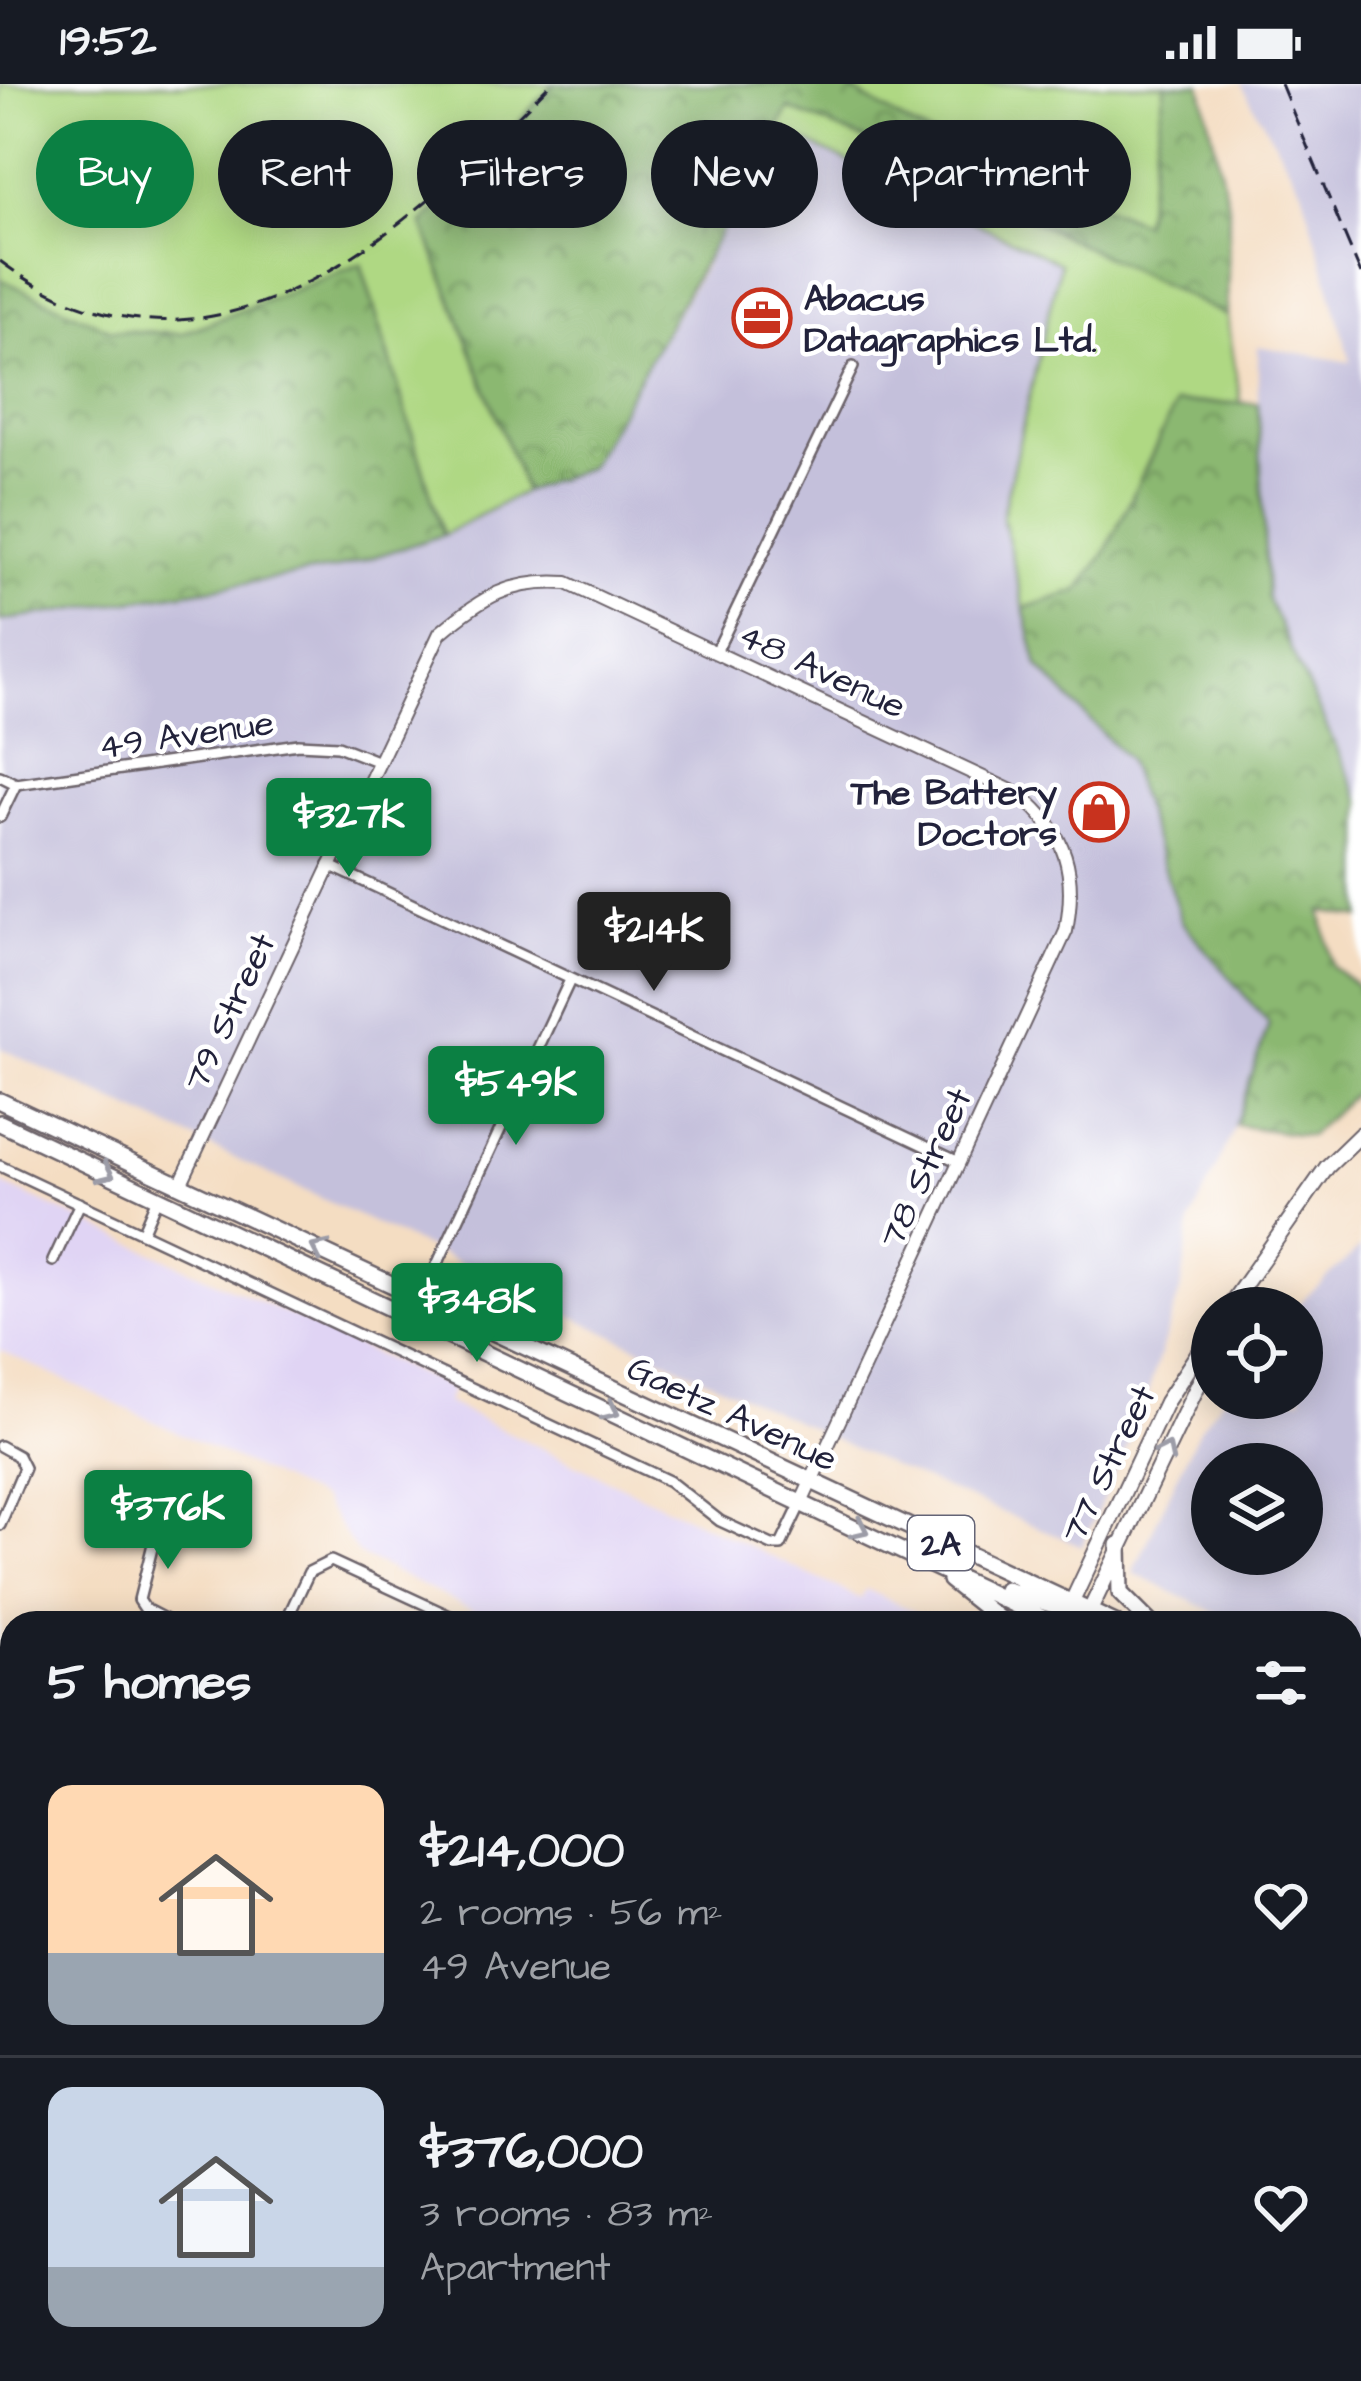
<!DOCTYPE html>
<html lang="en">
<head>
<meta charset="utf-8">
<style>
  :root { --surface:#171b24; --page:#20242c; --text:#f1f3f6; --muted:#9ea1a6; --line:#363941; --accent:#0b8043 }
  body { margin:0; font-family:"Architects Daughter",sans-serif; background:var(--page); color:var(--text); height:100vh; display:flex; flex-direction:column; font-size:45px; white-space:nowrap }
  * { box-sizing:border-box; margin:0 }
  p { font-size:39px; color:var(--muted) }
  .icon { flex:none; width:66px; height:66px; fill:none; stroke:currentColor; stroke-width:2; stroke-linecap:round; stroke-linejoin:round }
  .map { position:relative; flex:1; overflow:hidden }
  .sheet { position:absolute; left:0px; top:1527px; width:1362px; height:771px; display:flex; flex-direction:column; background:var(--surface); border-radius:36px 36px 0 0; box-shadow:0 6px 30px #0003 }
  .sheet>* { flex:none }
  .hud { position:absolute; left:36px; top:36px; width:1290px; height:108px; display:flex; gap:24px }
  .tools { position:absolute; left:1191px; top:1203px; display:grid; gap:24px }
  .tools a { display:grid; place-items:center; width:132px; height:132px; border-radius:50%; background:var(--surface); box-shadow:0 6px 30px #0003; font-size:60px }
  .price { position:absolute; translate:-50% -102px; padding:0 27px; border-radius:12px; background:var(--accent); color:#fff; font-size:39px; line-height:78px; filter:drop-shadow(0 3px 6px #0008) }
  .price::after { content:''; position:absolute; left:50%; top:72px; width:36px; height:27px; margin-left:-18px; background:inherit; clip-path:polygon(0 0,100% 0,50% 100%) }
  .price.selected { background:#222; color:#fff }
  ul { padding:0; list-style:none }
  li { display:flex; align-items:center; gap:36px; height:300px; padding:0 48px }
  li+li { border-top:3px solid var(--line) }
  li span { display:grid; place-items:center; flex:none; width:336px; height:240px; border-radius:24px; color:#555 }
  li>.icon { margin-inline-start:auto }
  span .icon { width:144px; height:144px; fill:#fffc; stroke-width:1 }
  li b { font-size:51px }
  h2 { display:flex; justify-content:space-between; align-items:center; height:144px; padding:0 48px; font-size:51px }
  .tag { padding:0 42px; border-radius:54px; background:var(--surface); box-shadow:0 6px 30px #0003; font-size:42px; line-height:108px }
  .tag.selected { background:var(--accent); color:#fff }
  .status { display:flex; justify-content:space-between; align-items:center; height:84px; padding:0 60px; background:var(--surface); direction:ltr }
  .status svg { height:33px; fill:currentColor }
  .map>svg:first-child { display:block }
  .built { fill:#e0d4f4 }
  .industrial { fill:#c4c0db; fill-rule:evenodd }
  .grass { fill:#afd883; stroke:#687d5f; stroke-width:3 }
  .forest { fill:url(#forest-crowns); stroke:#566d56; stroke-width:3 }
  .park { fill:url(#park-tufts); stroke:#687d5f; stroke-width:3 }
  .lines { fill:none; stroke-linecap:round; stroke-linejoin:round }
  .minor-casing { stroke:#6c636a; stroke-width:14 }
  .tertiary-casing { stroke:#6c636a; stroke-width:16 }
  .secondary-casing { stroke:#6c636a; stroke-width:18 }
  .primary-casing { stroke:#6c636a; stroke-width:20 }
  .minor { stroke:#fff; stroke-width:9 }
  .tertiary { stroke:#fff; stroke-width:12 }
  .secondary { stroke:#fff; stroke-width:14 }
  .primary { stroke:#fff; stroke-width:15 }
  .rail { stroke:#22223b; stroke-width:3; stroke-dasharray:18 9; stroke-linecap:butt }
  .oneway { stroke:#9c9ca7 }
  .labels { text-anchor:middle; stroke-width:9; stroke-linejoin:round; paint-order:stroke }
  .shield { fill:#fff; stroke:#646476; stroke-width:3 }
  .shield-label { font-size:33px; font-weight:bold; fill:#22223b }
  .poi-label { font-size:36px; font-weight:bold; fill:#22223b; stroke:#fff; text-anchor:start }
  .street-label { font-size:36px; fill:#22223b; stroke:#fff }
</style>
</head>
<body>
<div class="status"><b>19:52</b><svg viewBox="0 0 49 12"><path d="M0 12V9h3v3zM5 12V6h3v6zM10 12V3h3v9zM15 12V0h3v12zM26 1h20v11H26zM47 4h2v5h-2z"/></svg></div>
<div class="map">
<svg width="1361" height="2297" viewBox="0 0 1361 2297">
  <defs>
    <pattern id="forest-crowns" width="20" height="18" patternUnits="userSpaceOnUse" patternTransform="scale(3)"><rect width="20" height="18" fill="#8bb871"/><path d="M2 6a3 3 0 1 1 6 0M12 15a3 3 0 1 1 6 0" fill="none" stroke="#71955e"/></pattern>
    <pattern id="park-tufts" width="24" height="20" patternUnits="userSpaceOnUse" patternTransform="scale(3)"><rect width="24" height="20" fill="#afd883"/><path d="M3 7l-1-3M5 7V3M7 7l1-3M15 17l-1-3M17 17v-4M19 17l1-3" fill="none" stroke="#96b972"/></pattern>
  </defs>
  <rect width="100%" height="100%" fill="#fff"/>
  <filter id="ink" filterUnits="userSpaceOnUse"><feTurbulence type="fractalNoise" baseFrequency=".00833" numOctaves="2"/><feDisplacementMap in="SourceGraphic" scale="24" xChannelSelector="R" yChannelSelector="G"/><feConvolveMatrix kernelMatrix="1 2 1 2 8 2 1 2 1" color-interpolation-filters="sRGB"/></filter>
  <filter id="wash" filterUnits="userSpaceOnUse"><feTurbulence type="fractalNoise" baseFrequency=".004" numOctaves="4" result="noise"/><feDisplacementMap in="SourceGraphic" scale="48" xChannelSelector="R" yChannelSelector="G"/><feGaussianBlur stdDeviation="2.7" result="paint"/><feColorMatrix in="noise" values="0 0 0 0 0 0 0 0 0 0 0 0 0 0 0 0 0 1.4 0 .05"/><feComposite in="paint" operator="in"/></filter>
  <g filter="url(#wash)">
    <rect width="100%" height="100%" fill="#f4ddc2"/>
    <path class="built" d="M0,1099L452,1305L446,1319L861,1515L866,1505L937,1539H498L358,1470L321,1415L0,1266Z
      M1361,1753V1947L1350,1942V1757Z"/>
    <path class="industrial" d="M1241,0H1361V717L1267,514L1258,398V262L1351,278L1302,105Z
      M775,43L1060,179L1002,432L1038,582L1127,675L1182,838L1269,941L1231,1052L1190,1139L1182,1201L1139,1337L1082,1462L894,1383L0,964V537L336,485L443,451L525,407L589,383L702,186Z
      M1361,1163V1600L1350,1594V1539H1236L1133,1489L1199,1345L1223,1314H1302V1224H1294ZM1302,1380V1470H1212V1380Z"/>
    <path class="grass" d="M0,0H554L423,140L525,407L443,451L361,180L181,250L111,246L0,195Z
      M842,0H1165L1144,140L916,45Z
      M789,24L878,61L1227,232L1241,319H1176L1107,467L1078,508L1024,524L1002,432L1060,179L775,43Z"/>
    <path class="forest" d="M554,0H842L916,45L1143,139L1165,0H1201L1229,125L1227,232L878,61L789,25L589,383L525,407L423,140Z
      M361,180L443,451L336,485L0,537V195L111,246L181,250Z
      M1176,319H1258L1267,514L1361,717V834L1321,827L1332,883L1361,904V1002L1309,1052L1235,1041L1269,940L1182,838L1127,675L1038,582L1024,524L1078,507L1107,466Z"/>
    <path class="park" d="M0,1880L12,1885V2138L0,2132Z"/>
  </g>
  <g filter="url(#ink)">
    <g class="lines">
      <defs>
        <path id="minor" d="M716,568L853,283
          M0,692L16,700L298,660L338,662L379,678
          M0,733L16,700
          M329,781L959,1078
          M0,1082L669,1397L720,1437L772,1461H781L802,1417
          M142,1149L157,1114
          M53,1177L80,1119
          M422,1213L570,896
          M0,1362L18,1372L24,1384L0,1441
          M158,1440L139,1516L145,1525L172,1539
          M285,1539L309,1488L331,1477L465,1539
          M1350,1740L1361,1736
          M0,1795L12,1797
          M1350,2044L1361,2052
          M1350,2088L1361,2064
          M233,2286L237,2297
          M417,2297L422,2286
          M835,2297L840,2286
          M1142,2297L1147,2286
          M1252,2297L1257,2286"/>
        <path id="tertiary" d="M180,1101L440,549C482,513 511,495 567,499L1020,711C1067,749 1077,789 1066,847L802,1417
          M0,1641L12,1644
          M0,2258L12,2259
          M1350,2258L1361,2234
          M1332,2297L1337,2286"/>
        <path id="secondary" d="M1228,1224L1327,1083L1361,1050
          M1062,1539L1166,1318L1212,1248
          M1084,1539L1212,1272
          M710,2297L715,2286
          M733,2297L738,2286"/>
        <path id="primary" d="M0,1017L1115,1539
          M0,1039L1053,1539
          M1119,1461L1120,1509L1150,1539
          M950,1496L1004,1539
          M1006,1506L1080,1529
          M1350,1649L1361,1654
          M1350,1679L1361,1684"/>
      </defs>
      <use href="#minor" class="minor-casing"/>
      <use href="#tertiary" class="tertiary-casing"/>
      <use href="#secondary" class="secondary-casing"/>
      <use href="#primary" class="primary-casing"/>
      <use href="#minor" class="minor"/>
      <use href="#tertiary" class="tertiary"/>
      <use href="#secondary" class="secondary"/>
      <use href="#primary" class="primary"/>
      <path class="rail" d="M1281,0L1361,190
        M0,177C209,333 404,149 550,0"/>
    </g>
    <defs><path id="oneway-chevron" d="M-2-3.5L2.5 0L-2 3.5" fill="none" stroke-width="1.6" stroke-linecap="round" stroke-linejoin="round" transform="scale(3)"/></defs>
    <g class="oneway">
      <use href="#oneway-chevron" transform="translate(106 1089) rotate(25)"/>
      <use href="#oneway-chevron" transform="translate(319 1165) rotate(-155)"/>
      <use href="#oneway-chevron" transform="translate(611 1327) rotate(25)"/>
      <use href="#oneway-chevron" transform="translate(1166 1367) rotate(-64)"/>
      <use href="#oneway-chevron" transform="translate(860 1445) rotate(25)"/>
    </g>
  </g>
  <defs>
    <symbol id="office-ring" viewBox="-11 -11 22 22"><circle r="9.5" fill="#fff" stroke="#c8321e" stroke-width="1.5"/><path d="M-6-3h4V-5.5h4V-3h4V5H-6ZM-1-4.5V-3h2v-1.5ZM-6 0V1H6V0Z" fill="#c8321e"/></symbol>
    <symbol id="shop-ring" viewBox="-11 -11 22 22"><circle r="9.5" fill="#fff" stroke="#c8321e" stroke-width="1.5"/><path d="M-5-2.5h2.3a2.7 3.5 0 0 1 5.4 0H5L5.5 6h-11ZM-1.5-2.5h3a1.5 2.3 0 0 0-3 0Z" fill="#c8321e"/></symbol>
  </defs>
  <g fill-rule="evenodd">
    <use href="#office-ring" x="729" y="201" width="66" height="66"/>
    <use href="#shop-ring" x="1066" y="695" width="66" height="66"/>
  </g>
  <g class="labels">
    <rect class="shield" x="908" y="1432" width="66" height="54" rx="9"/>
    <g class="shield-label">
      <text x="941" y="1471">2A</text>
    </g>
    <g class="poi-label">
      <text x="804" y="226">Abacus<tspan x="804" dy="41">Datagraphics Ltd.</tspan></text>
      <text x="1057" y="720" text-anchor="end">The Battery<tspan x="1057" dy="41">Doctors</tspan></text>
    </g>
    <g class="street-label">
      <text transform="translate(823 585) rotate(25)" y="13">48 Avenue</text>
      <text transform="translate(186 649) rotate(-8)" y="13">49 Avenue</text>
      <text transform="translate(228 927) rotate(-65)" y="13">79 Street</text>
      <text transform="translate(924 1083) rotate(-65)" y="13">78 Street</text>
      <text transform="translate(733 1328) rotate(25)" y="13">Gaetz Avenue</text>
      <text transform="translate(1107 1379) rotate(-64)" y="13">77 Street</text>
    </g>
  </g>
</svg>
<div class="tools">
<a><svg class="icon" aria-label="locate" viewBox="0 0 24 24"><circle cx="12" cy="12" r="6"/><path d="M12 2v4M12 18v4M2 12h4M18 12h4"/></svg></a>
<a><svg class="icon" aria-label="layers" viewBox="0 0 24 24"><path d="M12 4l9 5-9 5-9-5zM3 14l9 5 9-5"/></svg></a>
</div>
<b class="price" style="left:349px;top:796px">$327K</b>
<b class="price selected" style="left:654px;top:910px">$214K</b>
<b class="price" style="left:516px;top:1064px">$549K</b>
<b class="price" style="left:477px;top:1281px">$348K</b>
<b class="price" style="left:168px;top:1488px">$376K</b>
<div class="hud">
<a class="tag selected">Buy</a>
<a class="tag">Rent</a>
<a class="tag">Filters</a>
<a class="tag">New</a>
<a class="tag">Apartment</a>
</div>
<section class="sheet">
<h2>5 homes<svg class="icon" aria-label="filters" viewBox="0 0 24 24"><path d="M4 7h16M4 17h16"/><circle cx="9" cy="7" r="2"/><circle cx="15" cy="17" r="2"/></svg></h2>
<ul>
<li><span style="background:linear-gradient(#ffd9b3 70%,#9aa5b1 0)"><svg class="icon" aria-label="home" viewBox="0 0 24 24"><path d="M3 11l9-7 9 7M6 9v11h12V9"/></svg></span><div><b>$214,000</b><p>2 rooms · 56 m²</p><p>49 Avenue</p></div><svg class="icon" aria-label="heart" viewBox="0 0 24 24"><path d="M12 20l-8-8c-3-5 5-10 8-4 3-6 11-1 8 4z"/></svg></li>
<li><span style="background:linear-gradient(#c9d6e8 75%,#9aa5b1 0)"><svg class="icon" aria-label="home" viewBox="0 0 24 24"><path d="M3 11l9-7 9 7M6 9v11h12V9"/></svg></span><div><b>$376,000</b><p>3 rooms · 83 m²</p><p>Apartment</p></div><svg class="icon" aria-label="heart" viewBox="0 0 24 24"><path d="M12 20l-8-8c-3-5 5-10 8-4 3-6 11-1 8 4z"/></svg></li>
</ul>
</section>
</div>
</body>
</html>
